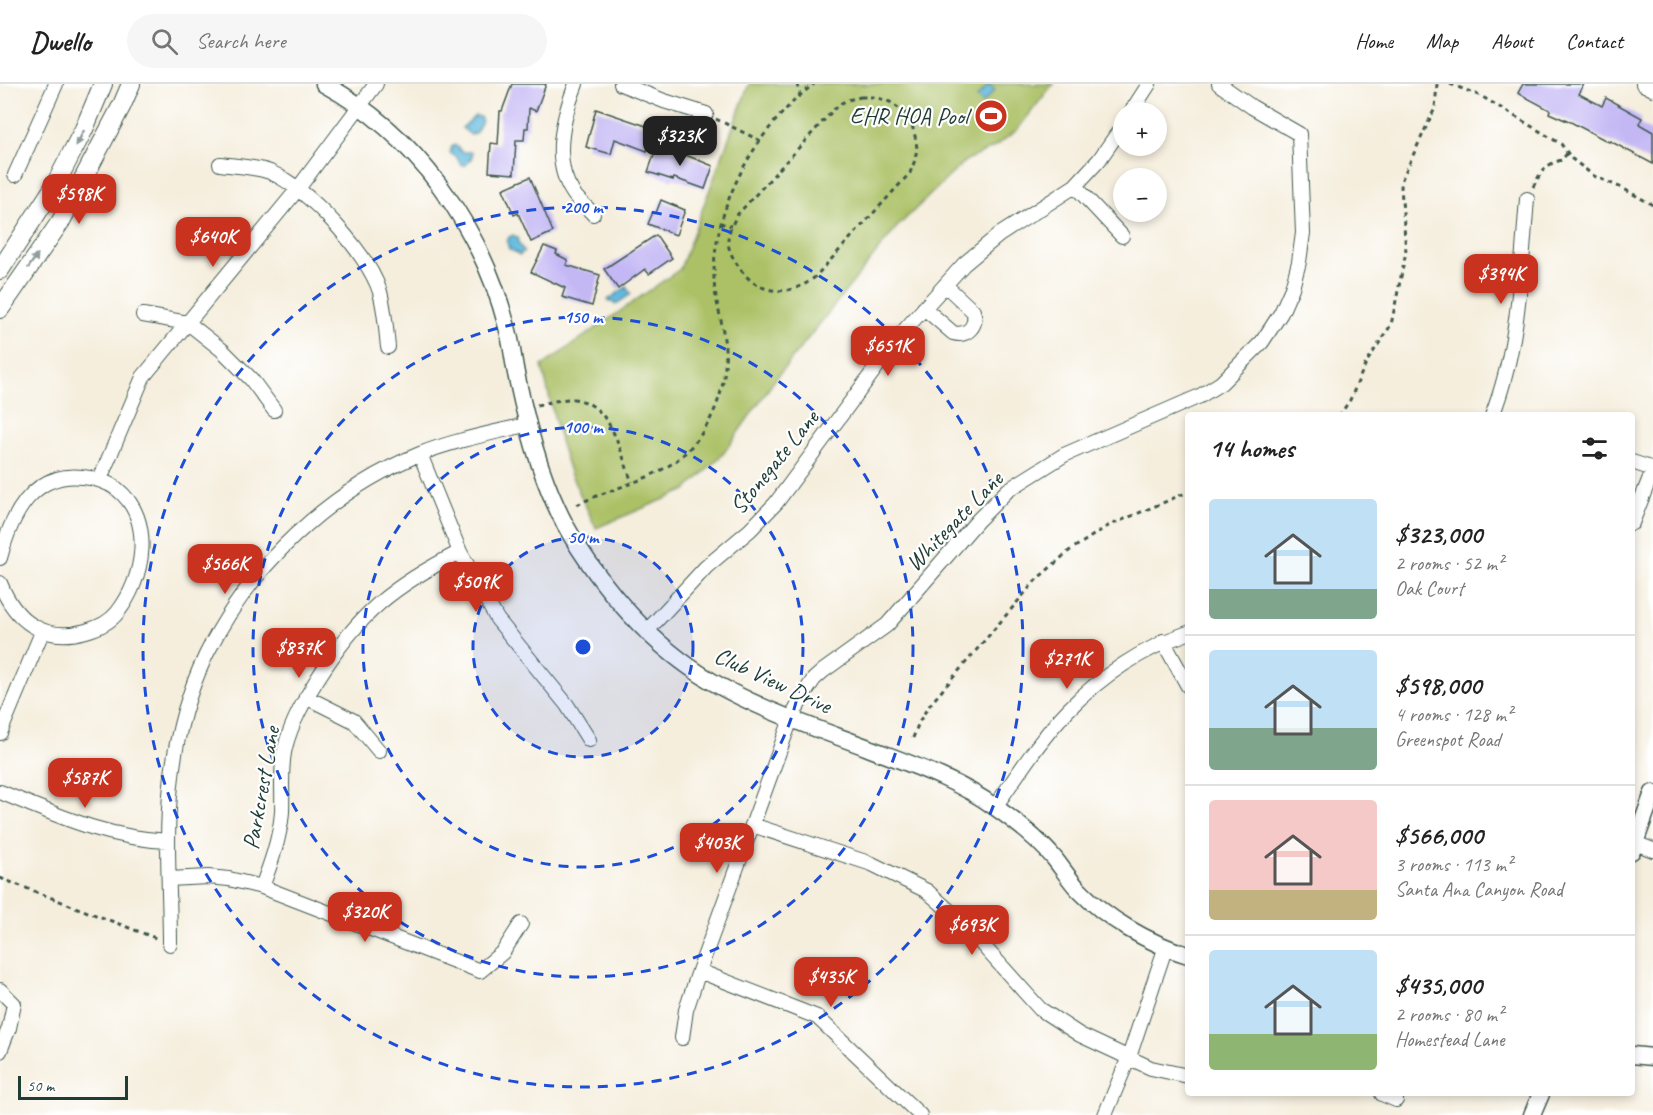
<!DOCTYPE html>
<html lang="en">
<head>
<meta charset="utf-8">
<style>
  :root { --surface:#fff; --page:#f6f6f6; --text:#222; --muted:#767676; --line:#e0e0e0; --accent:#c8321e }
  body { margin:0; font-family:Caveat,sans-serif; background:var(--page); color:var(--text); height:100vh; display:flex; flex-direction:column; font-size:22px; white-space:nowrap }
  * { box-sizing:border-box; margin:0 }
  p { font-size:20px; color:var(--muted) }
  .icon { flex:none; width:33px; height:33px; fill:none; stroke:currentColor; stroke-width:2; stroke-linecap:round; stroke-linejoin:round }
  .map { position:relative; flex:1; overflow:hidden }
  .side { position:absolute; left:1185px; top:328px; width:450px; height:684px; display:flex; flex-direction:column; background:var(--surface); border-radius:6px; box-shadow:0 3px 9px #0003 }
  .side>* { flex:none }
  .tools { position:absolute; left:1113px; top:18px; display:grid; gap:12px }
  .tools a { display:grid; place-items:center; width:54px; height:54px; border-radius:50%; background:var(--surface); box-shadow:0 3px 9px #0003; font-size:30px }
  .scale { position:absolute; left:18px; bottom:15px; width:110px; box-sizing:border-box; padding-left:6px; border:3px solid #1f3d34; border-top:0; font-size:16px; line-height:21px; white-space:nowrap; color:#1f3d34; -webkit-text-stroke:4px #fff; paint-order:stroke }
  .price { position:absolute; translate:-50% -51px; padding:0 14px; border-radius:12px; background:var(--accent); color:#fff; font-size:20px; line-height:39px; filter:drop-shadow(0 2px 3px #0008) }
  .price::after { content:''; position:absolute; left:50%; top:36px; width:18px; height:14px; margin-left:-9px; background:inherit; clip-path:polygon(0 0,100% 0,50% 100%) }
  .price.selected { background:#222; color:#fff }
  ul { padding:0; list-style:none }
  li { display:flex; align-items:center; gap:18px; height:150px; padding:0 24px }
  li+li { border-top:2px solid var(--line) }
  li span { display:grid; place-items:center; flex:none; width:168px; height:120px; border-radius:6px; color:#555 }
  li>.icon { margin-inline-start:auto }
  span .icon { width:72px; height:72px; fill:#fffc; stroke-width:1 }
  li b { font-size:26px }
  h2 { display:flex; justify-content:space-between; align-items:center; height:72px; padding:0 24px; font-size:26px }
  header { display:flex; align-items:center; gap:36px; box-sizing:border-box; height:84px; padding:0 30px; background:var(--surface); border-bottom:2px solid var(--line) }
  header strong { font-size:28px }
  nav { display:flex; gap:33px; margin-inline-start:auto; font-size:21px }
  .search { width:420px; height:54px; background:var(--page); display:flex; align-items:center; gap:15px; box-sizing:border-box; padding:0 21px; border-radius:33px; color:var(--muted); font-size:22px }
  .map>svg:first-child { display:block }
  .green { fill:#acc166; stroke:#667f4d; stroke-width:1.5 }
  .water { fill:#61b9de; stroke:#407b89; stroke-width:1.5 }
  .building { fill:#c3b7f4 }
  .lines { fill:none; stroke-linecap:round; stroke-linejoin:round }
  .minor-casing { stroke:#3f584d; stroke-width:16 }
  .tertiary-casing { stroke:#3f584d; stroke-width:19 }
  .secondary-casing { stroke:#3f584d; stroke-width:20 }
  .path { stroke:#3f584d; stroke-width:3; stroke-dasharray:4.5 4.5; stroke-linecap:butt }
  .minor { stroke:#fff; stroke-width:14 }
  .tertiary { stroke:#fff; stroke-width:16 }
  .secondary { stroke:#fff; stroke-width:18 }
  .oneway { fill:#8f9e9a }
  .ring { fill:none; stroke:#1d4ed8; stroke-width:3; stroke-dasharray:10 8 }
  .labels { text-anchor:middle; stroke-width:4.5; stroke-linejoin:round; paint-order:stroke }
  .poi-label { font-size:24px; fill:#1f3d34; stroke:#fff; text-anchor:end }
  .street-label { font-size:24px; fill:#1f3d34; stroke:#fff }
  .centre { fill:#1d4ed8; stroke:#fff; stroke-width:3 }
  .ring-label { font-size:18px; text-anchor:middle; font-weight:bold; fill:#1d4ed8; stroke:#fff; stroke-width:4.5; stroke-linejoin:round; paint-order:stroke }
</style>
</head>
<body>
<header>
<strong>Dwello</strong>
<div class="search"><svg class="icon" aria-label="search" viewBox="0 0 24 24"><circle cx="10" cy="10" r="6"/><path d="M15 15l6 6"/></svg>Search here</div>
<nav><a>Home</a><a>Map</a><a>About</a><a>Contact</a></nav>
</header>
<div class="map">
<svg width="1653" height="1031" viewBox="0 0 1653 1031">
  <rect width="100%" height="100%" fill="#fff"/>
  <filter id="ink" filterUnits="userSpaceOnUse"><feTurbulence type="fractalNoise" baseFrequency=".0167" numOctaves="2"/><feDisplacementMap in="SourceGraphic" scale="12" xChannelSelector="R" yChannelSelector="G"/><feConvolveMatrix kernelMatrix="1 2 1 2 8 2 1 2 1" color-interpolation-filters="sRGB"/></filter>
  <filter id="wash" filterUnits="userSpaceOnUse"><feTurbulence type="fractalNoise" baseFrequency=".008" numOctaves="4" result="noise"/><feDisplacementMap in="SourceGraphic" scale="24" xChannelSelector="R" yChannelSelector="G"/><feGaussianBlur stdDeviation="1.35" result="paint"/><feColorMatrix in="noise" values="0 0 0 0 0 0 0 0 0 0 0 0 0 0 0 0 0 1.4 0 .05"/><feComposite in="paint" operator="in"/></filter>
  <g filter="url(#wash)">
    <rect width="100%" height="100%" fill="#f5eedd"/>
    <path class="green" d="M749,0H1053L1017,46L994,63L965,77L896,144L774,297L723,370L686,406L596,444L571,391L560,357L542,282L680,185Z"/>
    <path class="water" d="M989,1L995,6L983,19L977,13Z
      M475,32L480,33L482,37L476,48L471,51L462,44Z
      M455,61L462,68H472V73L466,81H461L457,74L450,69L452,62Z
      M513,151L518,154V159L524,167L520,171L509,165L507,158L509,153Z
      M626,203L631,210L615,221L613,218H609L608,216Z"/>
    <g id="blocks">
      <path class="building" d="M512,0H546L536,27L529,24L528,44H525L524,56H516L514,90L489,88L491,59L498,60L500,27H502Z
        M1523,0H1584L1579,10L1602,22L1606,14L1642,34L1639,40L1653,48V80L1610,57L1609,58L1565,35V36L1549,29L1550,26L1518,9Z
        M596,25L655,45L647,67L615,55L611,70L586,63Z
        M658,60L713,82L705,105L674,94L673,96L648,88Z
        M530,93L553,148L531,158L518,129L514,131L503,105Z
        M661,116L685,126L676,151L648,140L653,128L656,129Z
        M656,151L672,174L649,190L645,185L618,205L604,185Z
        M544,162L557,167L556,170L568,176L566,181L600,191L592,222L562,213L565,204L531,188Z"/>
    </g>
  </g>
  <g filter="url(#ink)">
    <use href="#blocks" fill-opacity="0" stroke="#3f584d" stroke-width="1.5"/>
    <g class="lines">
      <defs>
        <path id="minor" d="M576,0C563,33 551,77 573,109C578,117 587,123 593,130
          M621,0L664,17L706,30
          M1643,0L1653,5
          M1131,28L1149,0
          M220,80C234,82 257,83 270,88C308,104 368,169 380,208C385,226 386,245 388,263
          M15,91L56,0
          M1075,102L1122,152
          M924,224L953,249C968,253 978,241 973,227L945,201
          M143,231L188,239L222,266L251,295L274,326
          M1492,332C1519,264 1521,187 1527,115
          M420,370L460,468L497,535L567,621L589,656
          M1632,378L1653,385
          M100,395L143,293L297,106L376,0
          M1632,439L1653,386
          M0,474C11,432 32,387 83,393C96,394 106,397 117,405C155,435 144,496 117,529C109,539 97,544 86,547C44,559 15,537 0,499
          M646,548L706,483L750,446L776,419L901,250L964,180L999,151L1075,102L1099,76L1124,40
          M1163,557L1188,602
          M306,613L354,637L379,667
          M0,649L42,548
          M0,708C57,731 105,754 168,757
          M995,723C1018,690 1040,655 1068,626C1101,592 1143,564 1188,549
          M752,741L872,780L927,807L961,837L1040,925L1080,951L1151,984L1188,992
          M1635,759L1653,766
          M169,795L208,793L229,795L262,803L480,887L503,868L521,840
          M262,803C271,779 280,754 282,728C283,706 280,685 285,664C291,639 305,615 318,594C359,529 393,502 460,468
          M170,860C170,807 165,754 171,701C175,657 187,611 206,571C249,483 329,407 420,370C455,356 493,349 529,340
          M699,887L817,933L920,1031
          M0,906L14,920L9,944L0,967
          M682,954L686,926L699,887L791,635L804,610L814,595L823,587L887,541L978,436L1008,406L1064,371L1200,312L1221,299L1262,258L1281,229L1292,204L1299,178L1303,149L1299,50L1252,23L1219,0
          M1382,1010L1396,1016
          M1105,1031L1129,973L1165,865"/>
        <path id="tertiary" d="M324,0C416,50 481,142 507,243C512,259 513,277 517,294C529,351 546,414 579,464C618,524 669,577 733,609C776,631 821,646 866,663C910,680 956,695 995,723C1015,737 1038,755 1054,774C1062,784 1069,795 1078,805C1107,835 1148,859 1188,871
          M1632,767L1653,709
          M1632,971L1653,973
          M1532,1031L1541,1010"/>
        <path id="secondary" d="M0,186L54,103L84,45L103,0
          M0,225L61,137L122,21L131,0"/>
      </defs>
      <use href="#minor" class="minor-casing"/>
      <use href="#tertiary" class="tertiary-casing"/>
      <use href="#secondary" class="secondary-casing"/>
      <path class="path" d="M797,0L800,11
        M1450,0L1481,12L1561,60L1572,75L1594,92L1622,104L1653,121
        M861,13H875L890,18L904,28L912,41L915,52L917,64L915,76L910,89L815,193C790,214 757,211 739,183C734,176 728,166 728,157C728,148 733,139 737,131L838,21L847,16Z
        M716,35L761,57
        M1533,103C1541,88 1545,80 1562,76L1568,68
        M720,139L731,142
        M537,321C548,319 563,314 574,315C612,320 620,368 632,398
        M1339,332L1350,316L1366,279L1391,241L1406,168L1401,103L1402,95L1435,24L1437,0
        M577,421C612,402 658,397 687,367C716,338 730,295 724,255C722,235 715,217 714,196C712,123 756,44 814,0
        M913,654L919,638L928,623L1036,496L1069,467L1106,443L1188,408
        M0,794L158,855"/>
      <use href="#minor" class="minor"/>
      <use href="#tertiary" class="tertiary"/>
      <use href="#secondary" class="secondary"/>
    </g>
    <defs><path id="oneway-solid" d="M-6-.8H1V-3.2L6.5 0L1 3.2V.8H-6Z" transform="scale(1.5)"/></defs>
    <g class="oneway">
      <use href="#oneway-solid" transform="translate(80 54) rotate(117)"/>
      <use href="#oneway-solid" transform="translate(33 177) rotate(-55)"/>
    </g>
  </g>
  <circle cx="583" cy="563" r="110" fill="#1d4ed8" fill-opacity=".12"/>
  <g class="ring">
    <circle cx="583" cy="563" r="110"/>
    <circle cx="583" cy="563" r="220"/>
    <circle cx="583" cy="563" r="330"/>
    <circle cx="583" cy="563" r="440"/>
  </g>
  <defs>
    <symbol id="stadium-disc" viewBox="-11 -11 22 22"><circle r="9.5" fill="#c8321e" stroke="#fff"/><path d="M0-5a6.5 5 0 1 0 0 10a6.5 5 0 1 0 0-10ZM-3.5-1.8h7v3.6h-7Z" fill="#fff"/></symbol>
  </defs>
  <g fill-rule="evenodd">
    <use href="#stadium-disc" x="972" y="13" width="38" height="38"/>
  </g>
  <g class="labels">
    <g class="poi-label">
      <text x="968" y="40">EHR HOA Pool</text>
    </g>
    <g class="street-label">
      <text transform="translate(774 378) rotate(-51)" y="8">Stonegate Lane</text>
      <text transform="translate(954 437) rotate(-46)" y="8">Whitegate Lane</text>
      <text transform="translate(773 596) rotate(25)" y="8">Club View Drive</text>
      <text transform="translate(261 704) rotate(-80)" y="8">Parkcrest Lane</text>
    </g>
  </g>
  <circle cx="583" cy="563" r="9" class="centre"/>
  <g class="ring-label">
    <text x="583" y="129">200 m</text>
    <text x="583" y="239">150 m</text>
    <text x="583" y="349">100 m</text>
    <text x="583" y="459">50 m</text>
  </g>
</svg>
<div class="tools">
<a>+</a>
<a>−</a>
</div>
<div class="scale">50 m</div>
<b class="price selected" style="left:680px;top:83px">$323K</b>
<b class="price" style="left:79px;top:141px">$598K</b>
<b class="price" style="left:213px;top:184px">$640K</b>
<b class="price" style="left:1501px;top:221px">$394K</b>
<b class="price" style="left:888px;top:293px">$651K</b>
<b class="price" style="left:225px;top:511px">$566K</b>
<b class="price" style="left:476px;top:529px">$509K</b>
<b class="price" style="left:299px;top:595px">$837K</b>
<b class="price" style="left:1067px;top:606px">$271K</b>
<b class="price" style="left:85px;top:725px">$587K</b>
<b class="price" style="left:717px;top:790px">$403K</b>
<b class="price" style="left:365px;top:859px">$320K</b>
<b class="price" style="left:972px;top:872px">$693K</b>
<b class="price" style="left:831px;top:924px">$435K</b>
<section class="side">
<h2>14 homes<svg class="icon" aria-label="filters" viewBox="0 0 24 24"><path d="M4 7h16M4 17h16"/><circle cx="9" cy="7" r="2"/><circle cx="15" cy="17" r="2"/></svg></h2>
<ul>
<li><span style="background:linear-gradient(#bfe0f5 75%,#7fa58c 0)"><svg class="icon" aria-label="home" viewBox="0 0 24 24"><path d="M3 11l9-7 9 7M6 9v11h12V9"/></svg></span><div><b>$323,000</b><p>2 rooms · 52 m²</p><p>Oak Court</p></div></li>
<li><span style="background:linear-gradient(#bfe0f5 65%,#7fa58c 0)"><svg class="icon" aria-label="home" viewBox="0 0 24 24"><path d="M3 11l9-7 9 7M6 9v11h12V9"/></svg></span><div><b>$598,000</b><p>4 rooms · 128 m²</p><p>Greenspot Road</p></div></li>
<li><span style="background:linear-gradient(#f6c9c9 75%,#c2b280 0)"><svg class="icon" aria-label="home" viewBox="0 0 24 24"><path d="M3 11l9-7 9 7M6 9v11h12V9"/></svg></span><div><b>$566,000</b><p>3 rooms · 113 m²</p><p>Santa Ana Canyon Road</p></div></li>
<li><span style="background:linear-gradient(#bfe0f5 70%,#8fb573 0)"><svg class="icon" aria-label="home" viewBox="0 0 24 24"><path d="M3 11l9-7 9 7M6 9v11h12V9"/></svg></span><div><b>$435,000</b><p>2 rooms · 80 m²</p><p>Homestead Lane</p></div></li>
</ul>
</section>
</div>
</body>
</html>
